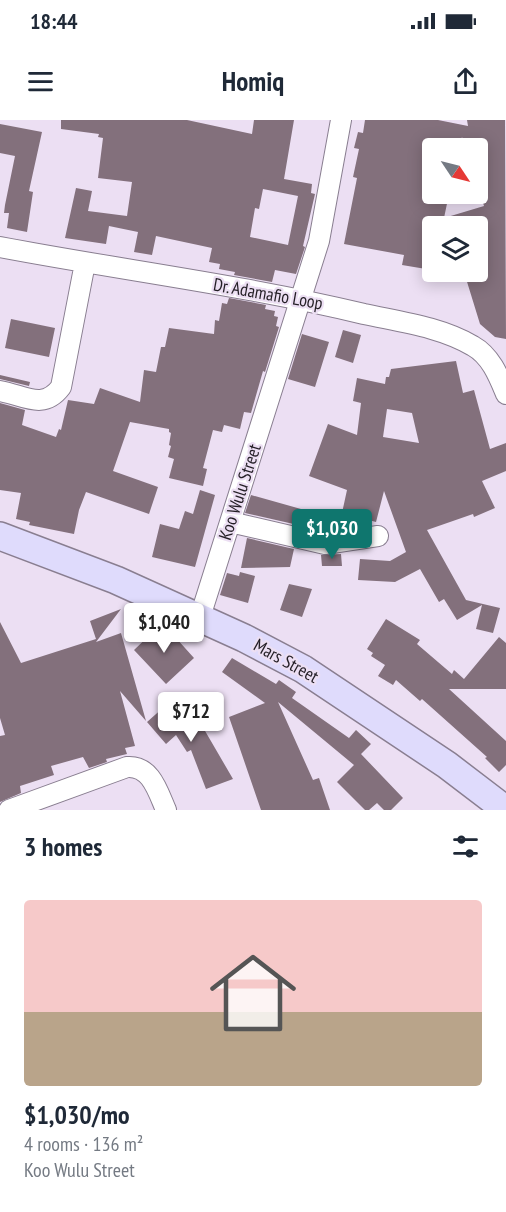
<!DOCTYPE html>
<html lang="en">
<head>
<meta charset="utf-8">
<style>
  :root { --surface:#fff; --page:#f6f6f7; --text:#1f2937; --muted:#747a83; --line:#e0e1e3; --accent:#0f766e }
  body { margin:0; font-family:"PT Sans Narrow",sans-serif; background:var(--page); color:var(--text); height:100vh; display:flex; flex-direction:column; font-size:22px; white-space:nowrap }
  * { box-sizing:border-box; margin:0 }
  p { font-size:20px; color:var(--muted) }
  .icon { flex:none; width:33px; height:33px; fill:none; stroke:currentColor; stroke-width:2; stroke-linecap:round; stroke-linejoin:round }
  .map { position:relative; height:690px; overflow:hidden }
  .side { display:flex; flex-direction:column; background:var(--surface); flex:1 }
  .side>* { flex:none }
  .needle { width:39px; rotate:125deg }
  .tools { position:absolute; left:422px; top:18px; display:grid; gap:12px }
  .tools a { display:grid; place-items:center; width:66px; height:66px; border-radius:6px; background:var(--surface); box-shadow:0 3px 15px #0003; font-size:30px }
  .price { position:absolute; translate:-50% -51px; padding:0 14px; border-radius:6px; background:#fff; color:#222; font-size:20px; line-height:39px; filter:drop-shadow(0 2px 3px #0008) }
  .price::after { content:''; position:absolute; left:50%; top:36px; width:18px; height:14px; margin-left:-9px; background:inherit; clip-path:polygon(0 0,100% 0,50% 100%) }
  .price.selected { background:var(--accent); color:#fff }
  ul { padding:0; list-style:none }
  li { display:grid; align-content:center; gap:12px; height:318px; padding:0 24px }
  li+li { border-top:2px solid var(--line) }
  li span { display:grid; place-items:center; height:186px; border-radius:6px; color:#555 }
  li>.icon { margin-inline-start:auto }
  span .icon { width:108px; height:108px; fill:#fffc; stroke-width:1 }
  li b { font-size:26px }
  h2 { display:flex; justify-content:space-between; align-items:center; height:72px; padding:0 24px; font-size:26px }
  .status { display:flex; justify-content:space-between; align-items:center; height:42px; padding:0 30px; background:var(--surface); direction:ltr }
  .status svg { height:16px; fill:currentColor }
  header { display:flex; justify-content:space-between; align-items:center; height:78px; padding:0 24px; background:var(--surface); font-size:27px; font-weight:700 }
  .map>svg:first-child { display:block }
  .building { fill:#83707c; fill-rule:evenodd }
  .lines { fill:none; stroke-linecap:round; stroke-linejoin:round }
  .street-casing { stroke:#897e90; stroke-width:22 }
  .secondary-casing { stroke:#897e90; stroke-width:30 }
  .street { stroke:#fff; stroke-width:20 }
  .secondary { stroke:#dfdbfc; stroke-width:27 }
  .labels { text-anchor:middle; stroke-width:4.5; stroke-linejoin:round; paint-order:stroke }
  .street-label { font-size:18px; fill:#231e25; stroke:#ecdff3 }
</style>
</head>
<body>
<div class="status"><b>18:44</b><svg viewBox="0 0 49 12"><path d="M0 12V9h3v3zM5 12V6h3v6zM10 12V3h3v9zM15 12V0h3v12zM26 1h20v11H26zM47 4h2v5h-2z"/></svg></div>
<header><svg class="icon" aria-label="menu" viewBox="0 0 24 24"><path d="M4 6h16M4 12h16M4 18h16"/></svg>Homiq<svg class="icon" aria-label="share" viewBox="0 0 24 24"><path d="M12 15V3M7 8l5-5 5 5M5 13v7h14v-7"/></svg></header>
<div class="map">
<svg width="506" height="690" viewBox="0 0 506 690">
  <rect width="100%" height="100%" fill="#ecdff3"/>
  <path class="building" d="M61,0H187L252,14L254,0H294L284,59L312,64L311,73L315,74L303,126L305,127L296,154L275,150L272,162L234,155L235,152L219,149L220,144L209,142L212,128L156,116L152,135L134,132L138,112L109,106L106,124L65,118L76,68L92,71L88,91L127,96L132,62L98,58L103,18L98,17L99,14L61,9ZM263,69L298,76L288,125L250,117L255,88L259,89Z
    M365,0H438L468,6L467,0H505L506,219L495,217L480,204L464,152H477V106H432V150L402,145L404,135L344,124L357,58L353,57L359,29L354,28L358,12L363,13ZM462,17L466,28H477V64L484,86L444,98L449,74H432V28H459Z
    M0,4L42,12L29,71L33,72L27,112L7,108L9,93H4L5,85L15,36L0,33Z
    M229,178L266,185L265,189L275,191L274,196L278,197L276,206L279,207L265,252L263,251L251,293L244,292L240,309L224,305L222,312L213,310L203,348L207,349L203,366L169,358L174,339L168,337L171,326L169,325L171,313L169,312V309L130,302L113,351L158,367L149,394L86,372L79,390L74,414L29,405L30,402L16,399L21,373L0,370V283L25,290L22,305L56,317L59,309L61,310L68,280L94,284L100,268L140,282L144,250L156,252L161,227H165L169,208L214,214L215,200L219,201L222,183L227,184Z
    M11,199L55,208L49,237L5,228Z
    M343,210L361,215L353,243L335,237Z
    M302,214L329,222L315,267L288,259Z
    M456,241L463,273L474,270L490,329L506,323V351L482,361L495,388L474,397L473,394L427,410L466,480L500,488L493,513L476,509L482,485L457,500L444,479L439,482L420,449L395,462L358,460L360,439L390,441L406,432L384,371L376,402L342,393L347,370L309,356L328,304L357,315L361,283L353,281L357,258L385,264L386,257H389L391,249ZM387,289L412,293L419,323L383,317Z
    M0,255L30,262L29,266L0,259Z
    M200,370L215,375L195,447L152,437L160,404L179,409L185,391L193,394Z
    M251,375L301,389L298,405L245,393Z
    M247,418L294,429L290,447L241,448Z
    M341,434L342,446H322L321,435Z
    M240,452L255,456L248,483L220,475L227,453L239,456Z
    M289,464L312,469L302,497L280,490Z
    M121,489L96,522L121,513L146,601L120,571L135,626L125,628L127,634L106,639L107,642L89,648L83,637L51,646L54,655L20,666L21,673L0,682V616L5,615L0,598V502L21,543L96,519L90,501Z
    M386,499L420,520L417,524L452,554L454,550L464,559L499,517L506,523V569H449L506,621V645L499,652L485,638L487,637L422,579L420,581L396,560L393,565L378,556L385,545L371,536L373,533L367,529Z
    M158,507L163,512L167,508L194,538L166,564L134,530Z
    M232,538L276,564L279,560L296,572L292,578L349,618L356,610L371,624L361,634L403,678L391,690H384L377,683L369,690H365L337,662L354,645L278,582L313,660L319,658L330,690H261L229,597L265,583L222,552Z
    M173,579L197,606L201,604L233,659L206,669L191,630L187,632L176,615L166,624L147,602Z"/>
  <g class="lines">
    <defs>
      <path id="street" d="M0,127C121,150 244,165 364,194C401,202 441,207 473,226C491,236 499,257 506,274
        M0,271C24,275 43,291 61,267L85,143
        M230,402L325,424L378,416
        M200,497L319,121L341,0
        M9,690L127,647C151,645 158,672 166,690"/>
      <path id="secondary" d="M0,416L116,460L244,518L303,549L447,645L506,690"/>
    </defs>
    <use href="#street" class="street-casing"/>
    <use href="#secondary" class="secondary-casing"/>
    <use href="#street" class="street"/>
    <use href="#secondary" class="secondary"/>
  </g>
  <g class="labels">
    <g class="street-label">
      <text transform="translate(268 174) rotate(10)" y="6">Dr. Adamafio Loop</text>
      <text transform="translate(240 372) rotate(-72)" y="6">Koo Wulu Street</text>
      <text transform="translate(286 541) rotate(29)" y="6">Mars Street</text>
    </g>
  </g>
</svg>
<div class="tools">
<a><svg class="needle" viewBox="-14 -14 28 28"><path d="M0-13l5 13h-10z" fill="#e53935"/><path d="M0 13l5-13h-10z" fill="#747a83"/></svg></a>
<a><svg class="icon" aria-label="layers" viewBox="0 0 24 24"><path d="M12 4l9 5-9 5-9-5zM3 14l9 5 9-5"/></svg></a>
</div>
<b class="price selected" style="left:332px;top:440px">$1,030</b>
<b class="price" style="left:164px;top:534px">$1,040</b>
<b class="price" style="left:191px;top:623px">$712</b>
</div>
<section class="side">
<h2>3 homes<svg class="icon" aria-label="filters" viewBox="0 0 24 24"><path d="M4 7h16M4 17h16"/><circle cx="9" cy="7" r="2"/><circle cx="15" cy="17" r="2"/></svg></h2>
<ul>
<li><span style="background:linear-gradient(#f6c9c9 60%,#b9a48a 0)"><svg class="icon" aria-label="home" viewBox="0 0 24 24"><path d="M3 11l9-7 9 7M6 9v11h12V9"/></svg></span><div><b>$1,030/mo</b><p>4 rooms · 136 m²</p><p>Koo Wulu Street</p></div></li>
</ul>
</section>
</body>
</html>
